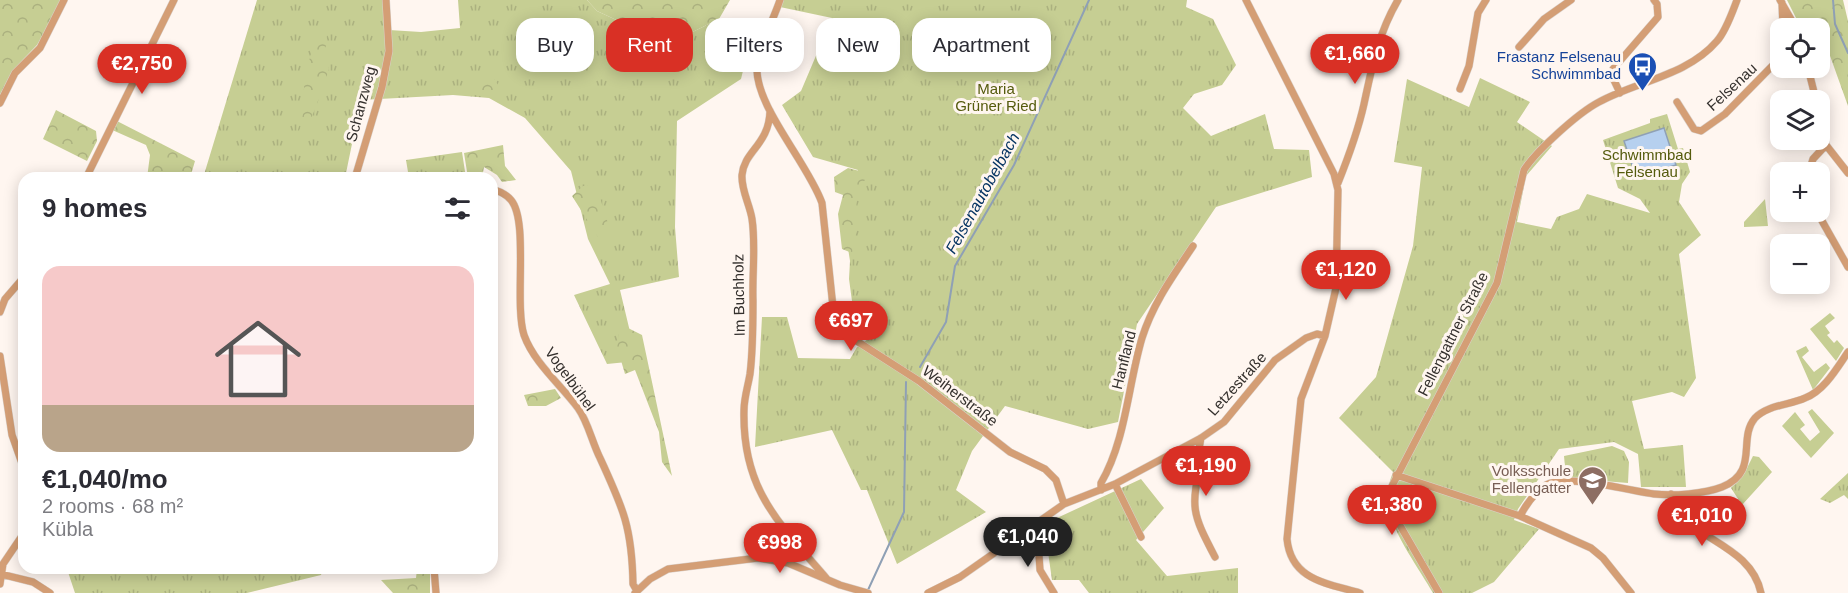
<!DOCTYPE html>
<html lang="en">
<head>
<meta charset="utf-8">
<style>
  :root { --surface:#fff; --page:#f7f7f7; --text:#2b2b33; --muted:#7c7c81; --accent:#d93025 }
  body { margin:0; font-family:Arial,sans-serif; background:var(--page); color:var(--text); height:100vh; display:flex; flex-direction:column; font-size:22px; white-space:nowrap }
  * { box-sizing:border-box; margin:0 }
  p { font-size:20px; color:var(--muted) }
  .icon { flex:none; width:33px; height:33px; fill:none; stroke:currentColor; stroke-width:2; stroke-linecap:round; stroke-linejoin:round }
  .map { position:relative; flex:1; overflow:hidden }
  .drawer { position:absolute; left:18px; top:172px; width:480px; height:402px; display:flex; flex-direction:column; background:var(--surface); border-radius:18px; box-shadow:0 3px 15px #0003 }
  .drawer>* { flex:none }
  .top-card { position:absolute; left:516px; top:18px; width:570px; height:54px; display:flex; gap:12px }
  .buttons { position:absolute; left:1770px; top:18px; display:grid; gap:12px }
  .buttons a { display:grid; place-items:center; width:60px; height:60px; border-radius:12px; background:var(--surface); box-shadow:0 3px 15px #0003; font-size:30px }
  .price { position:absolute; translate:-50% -51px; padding:0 14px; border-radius:21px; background:var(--accent); color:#fff; font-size:20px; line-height:39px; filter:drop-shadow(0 2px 3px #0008) }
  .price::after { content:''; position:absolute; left:50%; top:36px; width:18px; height:14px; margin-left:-9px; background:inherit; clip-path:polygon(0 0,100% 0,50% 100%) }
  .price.active { background:#222; color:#fff }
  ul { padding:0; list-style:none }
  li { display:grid; align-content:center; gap:12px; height:318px; padding:0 24px }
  li span { display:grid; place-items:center; height:186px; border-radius:18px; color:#555 }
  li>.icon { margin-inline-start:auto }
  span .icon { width:108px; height:108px; fill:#fffc; stroke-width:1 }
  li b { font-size:26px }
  h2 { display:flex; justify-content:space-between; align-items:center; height:72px; padding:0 24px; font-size:26px }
  .tag { padding:0 21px; border-radius:18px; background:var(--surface); box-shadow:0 3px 15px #0003; font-size:21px; line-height:54px }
  .tag.active { background:var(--accent); color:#fff }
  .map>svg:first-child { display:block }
  .grass { fill:url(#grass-tufts) }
  .forest { fill:url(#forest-crowns) }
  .garden { fill:#c6ce93 }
  .water { fill:#b6d0ef; stroke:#8fa0b5; stroke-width:1.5 }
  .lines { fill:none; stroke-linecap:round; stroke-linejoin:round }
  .stream { stroke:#8fa0b5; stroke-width:2 }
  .street-casing { stroke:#dad2cd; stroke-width:8 }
  .street { stroke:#d49e75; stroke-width:7 }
  .labels { text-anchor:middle; stroke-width:6; stroke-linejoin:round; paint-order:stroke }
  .transit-label { font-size:15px; fill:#164399; stroke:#fff6f0; text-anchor:end }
  .street-label { font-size:15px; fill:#34302d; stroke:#fff6f0 }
  .park-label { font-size:15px; fill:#555b0d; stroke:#fff6f0 }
  .education-label { font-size:15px; fill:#785e54; stroke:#fff6f0; text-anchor:end }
  .water-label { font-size:16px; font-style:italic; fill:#063463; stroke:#fff6f0 }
</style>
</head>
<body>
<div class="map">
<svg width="1848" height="593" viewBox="0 0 1848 593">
  <defs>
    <pattern id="grass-tufts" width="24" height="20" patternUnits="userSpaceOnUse" patternTransform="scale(1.5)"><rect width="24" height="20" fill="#c6ce93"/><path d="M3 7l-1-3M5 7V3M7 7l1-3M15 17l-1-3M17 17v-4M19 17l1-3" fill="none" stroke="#abb17f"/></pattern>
    <pattern id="forest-crowns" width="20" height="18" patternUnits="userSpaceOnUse" patternTransform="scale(1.5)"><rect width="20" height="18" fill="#c6ce93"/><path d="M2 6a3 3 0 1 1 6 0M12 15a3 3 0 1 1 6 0" fill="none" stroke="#abb17f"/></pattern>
  </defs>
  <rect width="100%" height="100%" fill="#fff6f0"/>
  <path class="grass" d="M257,0H384L389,30L421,32L460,28L458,0H587L597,11L668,44L719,19L752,34L741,79L677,121L675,227L679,277L620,290L637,361L607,364L574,295L610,284L588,239L571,171L525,118L489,98L453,95L361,100L345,178H203Z
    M783,0H1187L1186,7L1213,19L1236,65L1222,85L1194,94L1183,108L1211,136L1265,114L1274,149L1309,150L1312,177L1216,207L1137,324L1118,422L1088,429L1005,406L972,451L956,490L986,512L897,564L867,490H861L832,430L755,447L762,317H787L798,358L850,359L857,347L868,339L855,323L849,279L850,261L845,229L858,170L813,157L782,105L801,91L832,18L780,7Z
    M1480,78L1530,102L1517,122L1552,146L1526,176L1517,222L1551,229L1557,217L1579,209L1587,194L1650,213L1640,199L1618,188L1603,140L1650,123V119L1667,114L1678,149L1683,148L1690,172L1682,184L1679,202L1701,235L1679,254L1696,378L1684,397L1672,392L1632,401L1644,449L1683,445L1686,487H1641L1638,454L1614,442L1559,449L1518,509L1514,520L1539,529L1494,582L1472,593H1433C1420,570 1391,531 1388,505C1386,493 1389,483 1393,472L1339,418L1376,377L1413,246L1422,167L1394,162L1407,79L1469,107Z
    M462,152L466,178H409L406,160Z
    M1765,199L1768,226L1744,227V222Z
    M1612,446L1624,451L1629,462L1628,483L1566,478L1564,456Z
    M1753,456L1759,457L1772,472L1742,505L1731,488L1744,474Z
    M1848,473V499L1844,495L1830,503L1820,499Z
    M1141,479L1164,508L1136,540L1167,576L1238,568V593H1089L1079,580H1052L1044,524Z
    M67,569V568L323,569L321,575L247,593H75Z"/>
  <path class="forest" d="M0,0H64L37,45L13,70L0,95Z
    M587,0H730L719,19L668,44L597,11Z
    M1787,0H1843L1848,21V106L1824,39L1820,40V28H1801Z
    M317,28L327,34L325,55L329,69L316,107L298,147L290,148C308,123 301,107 305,79C308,62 314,45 317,28Z
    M481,74L494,79L503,92L490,96L474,95Z
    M56,110L96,131L97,141L87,161L43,139Z
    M115,120L195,161L190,178H147L150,155L146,145L110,129Z
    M503,145L505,166L516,180L502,182L497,175L484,167L482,178H468L464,153Z
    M848,168L871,174L856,189L857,225L852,253L842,249L838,214L843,195L835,192L834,177Z
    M596,185L611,233L603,239L598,237L572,196L583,186Z
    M620,324L642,335L672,476L662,462L659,432L635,370L625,374L617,347Z
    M555,389L561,398L546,406H528L524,395Z
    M417,569L430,570V593H393L381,580L416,578Z"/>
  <path class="garden" d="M1830,313L1835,318L1825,326L1830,333L1827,335L1834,343L1837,340L1844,348L1836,361L1810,329Z
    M1806,346L1809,351L1802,357L1814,372L1826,363L1830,368L1813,390L1796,351Z
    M1812,409L1834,433L1811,458L1782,426L1795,412L1805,425L1800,429L1810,441L1820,432L1808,412Z"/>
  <path class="water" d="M1664,128L1676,165L1636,177L1624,141Z"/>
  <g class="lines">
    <path class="stream" d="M1833,0L1835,24L1848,53
      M920,367L946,322L955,266L1014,165L1089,0
      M868,590L904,512L906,382"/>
    <defs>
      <path id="street" d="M780,0C773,21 760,44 757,66C754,105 808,163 822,203L833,307L840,328L852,338L919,381L1010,452L1045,469L1056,480L1064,504
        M1246,0L1334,174L1338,190L1336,288L1325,336L1301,399L1287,539C1291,580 1326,583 1360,593
        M1780,0L1796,28
        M1782,3L1783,28
        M1519,47L1544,19L1571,0
        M1808,68L1816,100
        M1460,89L1469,66L1478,13L1486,0
        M1620,93L1613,78V69L1658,17L1657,4L1654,0
        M1677,102L1694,129L1701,131L1725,114L1780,58
        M0,103L15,73L40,48L64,0
        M770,111C769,145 744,151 742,175C741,190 750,205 752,219C756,245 752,275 753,301C753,326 753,350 750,374C748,386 744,398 744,410C742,490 779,523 827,579
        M1820,122L1826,145L1848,173
        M1809,172L1813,159L1826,145
        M86,178L174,0
        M355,178L382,87L389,51L386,0
        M1338,183C1348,158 1358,131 1364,104C1372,67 1378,34 1398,0
        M492,189C499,191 506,194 511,200C529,221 514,304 524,335C534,363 561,385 578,408C588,422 592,442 600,458C623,508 632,527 633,584L637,591
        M1817,212L1848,267
        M0,312L5,299L24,277
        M0,356L12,435L24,469
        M1201,438L1198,454L1202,459C1190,508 1192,513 1215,557
        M1202,459L1227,473
        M1396,475L1520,516L1591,548L1603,558L1631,593
        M1115,484L1141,537
        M1101,490V483C1126,440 1128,385 1142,338C1153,303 1173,276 1193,246
        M1671,494C1679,539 1750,540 1761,593
        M1520,516C1526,505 1535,492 1546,485C1566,473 1630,491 1654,494C1673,496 1704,494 1722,487C1760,472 1737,439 1755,418C1767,405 1790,405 1805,398C1824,391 1837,368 1848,352
        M1037,526L1040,570L1054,593
        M434,568L436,593
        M0,574L33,582L50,593
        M0,584L3,564L24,533
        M635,593L650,579L668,569L758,558L788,563L840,585L868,593
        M928,593L960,577L1064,504L1115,484L1201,438L1224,422L1275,360L1306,338L1317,334L1325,336
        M1439,593L1394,515L1391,488L1497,283L1524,170C1536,151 1578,113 1599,102C1637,81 1687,76 1717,41C1726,31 1732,13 1737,0"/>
    </defs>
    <use href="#street" class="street-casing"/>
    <use href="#street" class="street"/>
  </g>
  <defs>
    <symbol id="bus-pin" viewBox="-11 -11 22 30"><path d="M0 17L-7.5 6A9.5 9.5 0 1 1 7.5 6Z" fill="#1a4fb4" stroke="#fff6f0"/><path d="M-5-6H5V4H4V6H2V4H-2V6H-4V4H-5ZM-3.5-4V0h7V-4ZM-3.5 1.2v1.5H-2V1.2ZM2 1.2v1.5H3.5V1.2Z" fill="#fff"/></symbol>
    <symbol id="school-pin" viewBox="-11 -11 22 30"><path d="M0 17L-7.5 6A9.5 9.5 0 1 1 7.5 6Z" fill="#8d6e63" stroke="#fff6f0"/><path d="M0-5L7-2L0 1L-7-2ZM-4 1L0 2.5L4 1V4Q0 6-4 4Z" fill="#fff"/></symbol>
  </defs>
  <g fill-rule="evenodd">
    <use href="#bus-pin" x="1626" y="50" width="33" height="45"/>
    <use href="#school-pin" x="1576" y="464" width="33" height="45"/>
  </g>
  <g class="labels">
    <g class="transit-label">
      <text x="1621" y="62">Frastanz Felsenau<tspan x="1621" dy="17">Schwimmbad</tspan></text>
    </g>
    <g class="street-label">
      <text transform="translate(1732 87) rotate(-43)" y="5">Felsenau</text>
      <text transform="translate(361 104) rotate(-75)" y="5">Schanzweg</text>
      <text transform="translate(739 295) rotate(-91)" y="5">Im Buchholz</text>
      <text transform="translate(1453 334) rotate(-63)" y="5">Fellengattner Straße</text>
      <text transform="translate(1124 360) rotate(-76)" y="5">Hanfland</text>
      <text transform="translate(570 379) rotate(54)" y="5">Vogelbühel</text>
      <text transform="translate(1237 384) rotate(-48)" y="5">Letzestraße</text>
      <text transform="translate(960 396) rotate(37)" y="5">Weiherstraße</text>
    </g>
    <g class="park-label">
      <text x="996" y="94">Maria<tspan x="996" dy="17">Grüner Ried</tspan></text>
      <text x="1647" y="160">Schwimmbad<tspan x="1647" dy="17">Felsenau</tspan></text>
    </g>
    <g class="education-label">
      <text x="1571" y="476">Volksschule<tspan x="1571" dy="17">Fellengatter</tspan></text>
    </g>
    <g class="water-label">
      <text transform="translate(982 193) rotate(-61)" y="6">Felsenautobelbach</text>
    </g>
  </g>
</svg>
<div class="buttons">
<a><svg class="icon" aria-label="locate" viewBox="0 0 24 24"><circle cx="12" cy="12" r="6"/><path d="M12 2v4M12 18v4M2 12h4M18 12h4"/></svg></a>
<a><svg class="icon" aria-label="layers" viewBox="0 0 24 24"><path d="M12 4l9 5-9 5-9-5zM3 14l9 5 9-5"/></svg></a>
<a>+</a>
<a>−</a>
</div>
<b class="price" style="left:1355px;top:85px">€1,660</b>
<b class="price" style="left:142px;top:95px">€2,750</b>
<b class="price" style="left:1346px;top:301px">€1,120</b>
<b class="price" style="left:851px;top:352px">€697</b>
<b class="price" style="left:1206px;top:497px">€1,190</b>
<b class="price" style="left:1392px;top:536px">€1,380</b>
<b class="price" style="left:1702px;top:547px">€1,010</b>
<b class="price active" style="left:1028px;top:568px">€1,040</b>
<b class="price" style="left:780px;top:574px">€998</b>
<div class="top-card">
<a class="tag">Buy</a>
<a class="tag active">Rent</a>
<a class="tag">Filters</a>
<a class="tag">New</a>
<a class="tag">Apartment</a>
</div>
<section class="drawer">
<h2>9 homes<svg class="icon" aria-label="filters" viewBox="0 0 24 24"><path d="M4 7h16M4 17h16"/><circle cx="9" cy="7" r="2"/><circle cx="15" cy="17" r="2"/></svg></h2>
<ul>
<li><span style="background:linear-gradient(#f6c9c9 75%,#b9a48a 0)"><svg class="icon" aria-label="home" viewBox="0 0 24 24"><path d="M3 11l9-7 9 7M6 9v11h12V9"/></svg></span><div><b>€1,040/mo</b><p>2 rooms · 68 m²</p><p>Kübla</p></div></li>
</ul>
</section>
</div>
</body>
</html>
